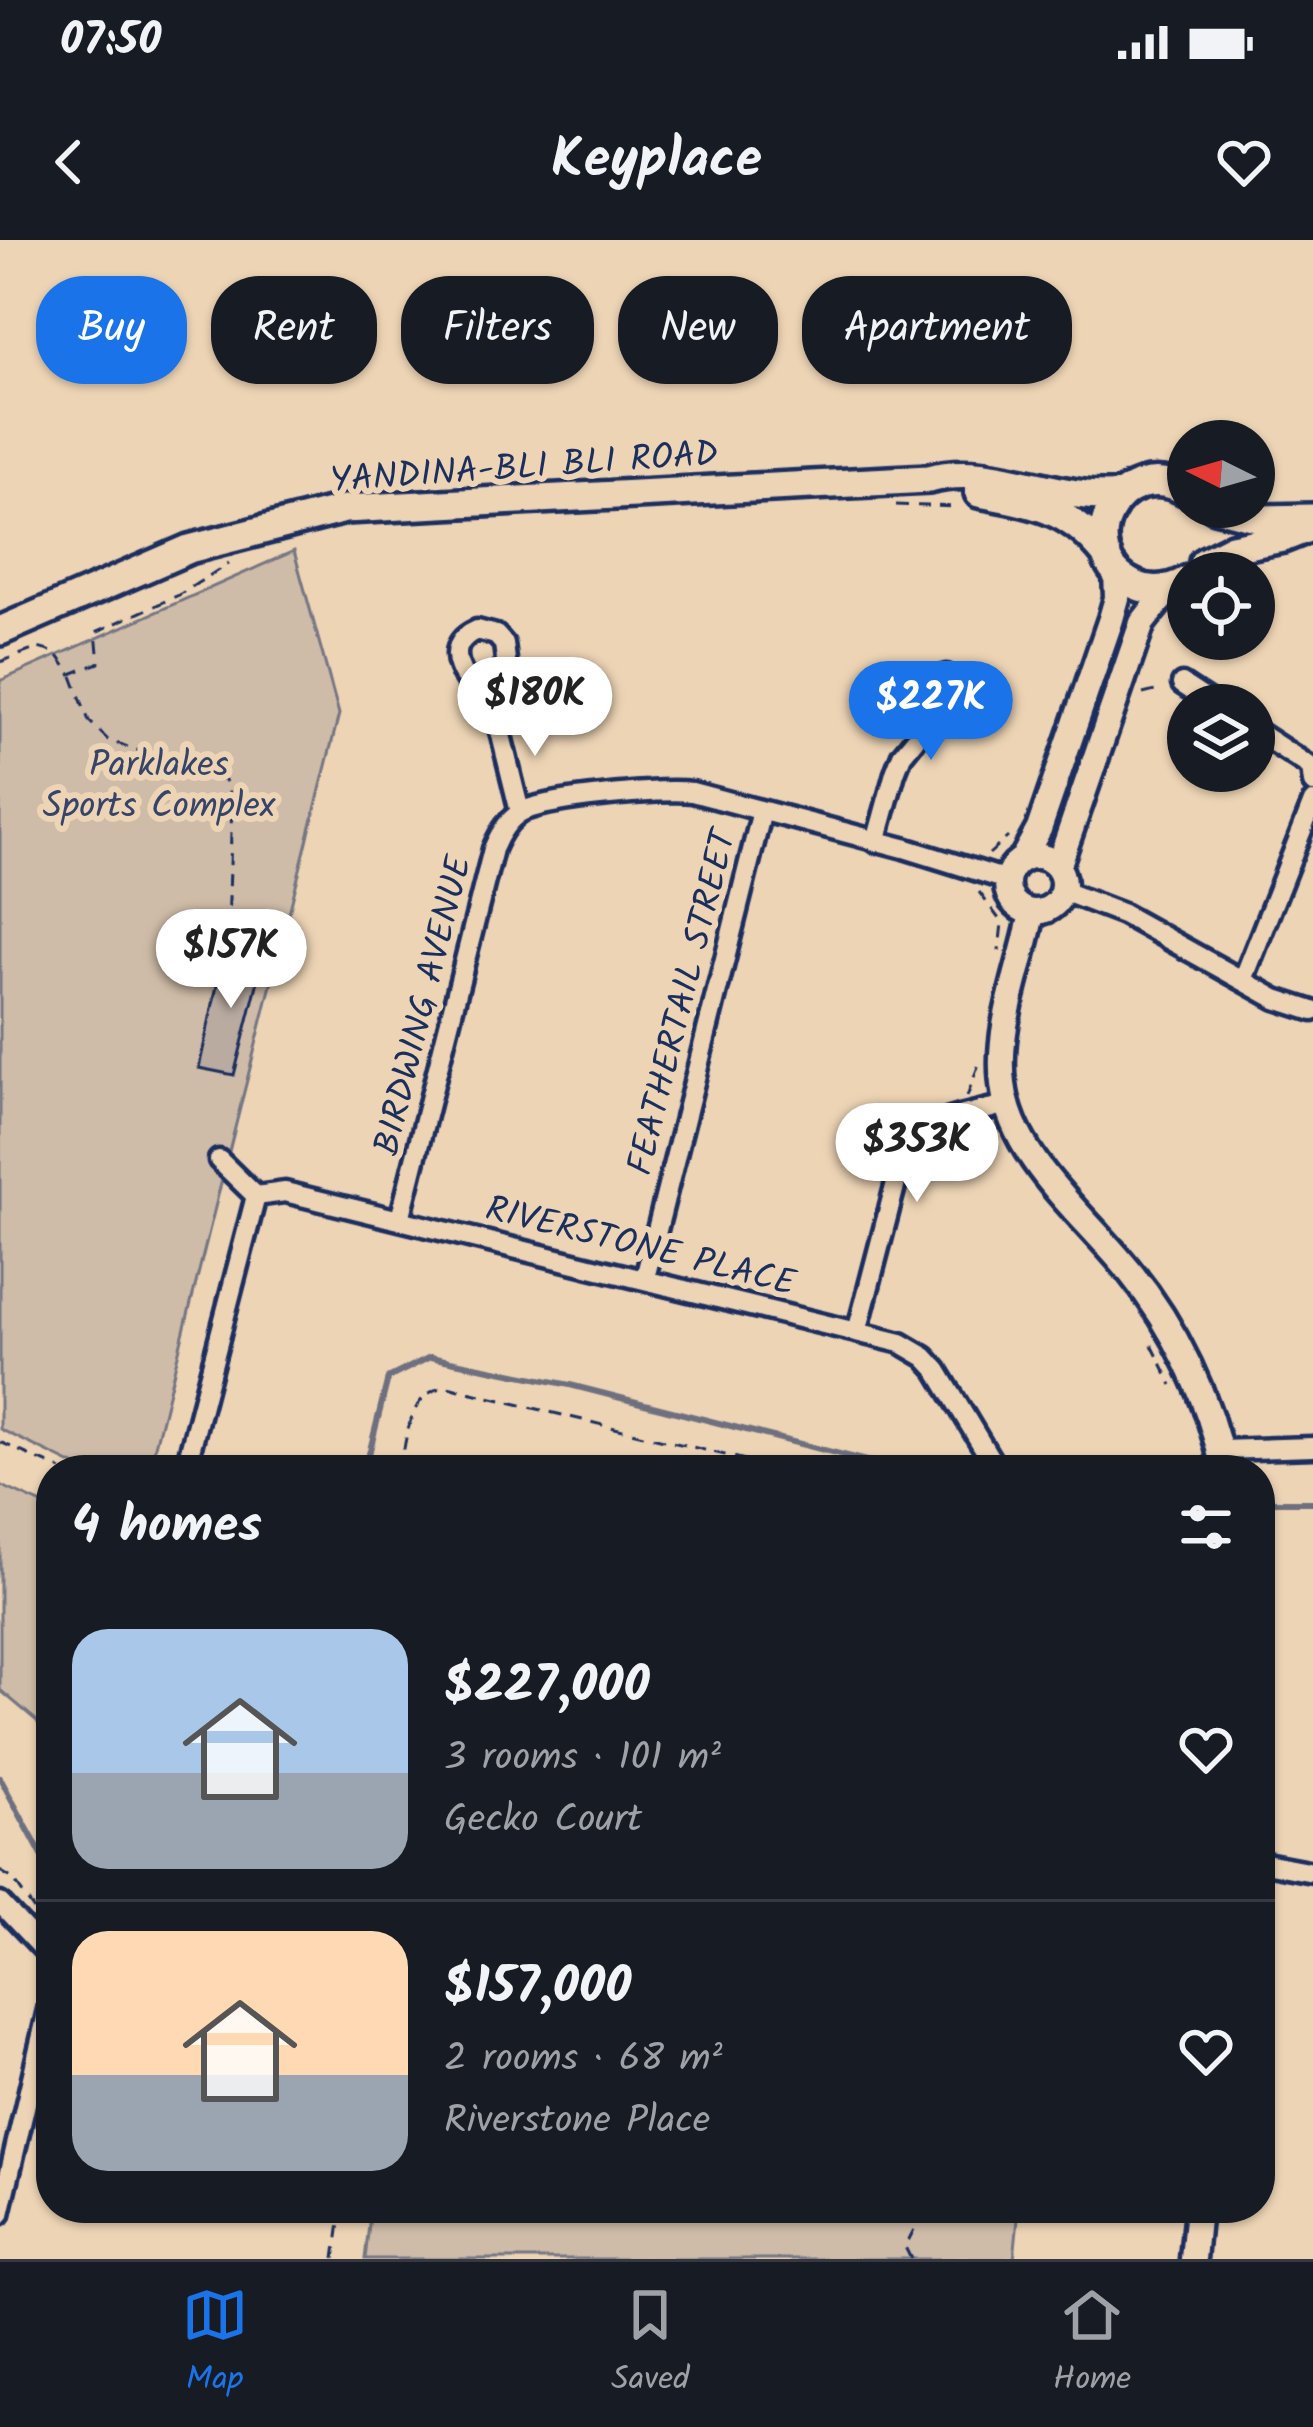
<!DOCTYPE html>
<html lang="en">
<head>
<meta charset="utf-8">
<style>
  :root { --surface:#171b24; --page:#242831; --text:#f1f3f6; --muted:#9ea1a6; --line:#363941; --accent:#1a73e8 }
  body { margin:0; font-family:Kalam,sans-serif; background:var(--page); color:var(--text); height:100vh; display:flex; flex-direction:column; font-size:45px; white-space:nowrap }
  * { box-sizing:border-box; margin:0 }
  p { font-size:39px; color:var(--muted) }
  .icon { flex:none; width:66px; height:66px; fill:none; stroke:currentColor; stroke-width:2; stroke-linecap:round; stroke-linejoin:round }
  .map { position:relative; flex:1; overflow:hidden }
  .sheet { position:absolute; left:36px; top:1215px; width:1239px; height:768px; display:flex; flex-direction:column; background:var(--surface); border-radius:48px; box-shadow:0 3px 9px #0004 }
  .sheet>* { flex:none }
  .hud { position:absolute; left:36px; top:36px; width:1242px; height:108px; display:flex; gap:24px }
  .needle { width:78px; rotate:275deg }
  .buttons { position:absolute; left:1167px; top:180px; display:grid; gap:24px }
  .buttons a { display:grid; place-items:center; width:108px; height:108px; border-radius:50%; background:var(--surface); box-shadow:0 3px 9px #0004; font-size:60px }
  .price { position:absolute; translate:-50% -102px; padding:0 27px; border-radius:42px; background:#fff; color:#222; font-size:39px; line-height:78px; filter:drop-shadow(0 3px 6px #0008) }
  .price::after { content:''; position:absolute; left:50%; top:72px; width:36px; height:27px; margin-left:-18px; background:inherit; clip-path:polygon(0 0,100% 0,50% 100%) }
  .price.current { background:var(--accent); color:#fff }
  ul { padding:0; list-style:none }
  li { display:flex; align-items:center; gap:36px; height:300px; padding:0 36px }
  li+li { border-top:3px solid var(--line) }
  li span { display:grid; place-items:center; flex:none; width:336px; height:240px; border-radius:36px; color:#555 }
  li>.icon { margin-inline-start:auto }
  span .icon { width:144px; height:144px; fill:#fffc; stroke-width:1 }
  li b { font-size:51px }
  h2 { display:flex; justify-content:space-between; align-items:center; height:144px; padding:0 36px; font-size:51px }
  .pill { padding:0 42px; border-radius:48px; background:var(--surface); box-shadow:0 3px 9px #0004; font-size:42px; line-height:108px }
  .pill.current { background:var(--accent); color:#fff }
  .status { display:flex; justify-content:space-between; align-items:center; height:84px; padding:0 60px; background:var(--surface); direction:ltr }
  .status svg { height:33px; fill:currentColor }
  header { display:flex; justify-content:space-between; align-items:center; height:156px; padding:0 36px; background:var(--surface); font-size:54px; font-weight:700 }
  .dock { display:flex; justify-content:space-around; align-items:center; height:168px; border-top:3px solid var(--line); background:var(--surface); font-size:33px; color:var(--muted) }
  .dock a { display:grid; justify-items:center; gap:6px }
  .dock .current { color:var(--accent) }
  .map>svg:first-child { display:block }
  .green { fill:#cfbca8; stroke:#757683; stroke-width:3 }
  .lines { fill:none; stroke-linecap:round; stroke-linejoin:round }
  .stream { stroke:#6e7080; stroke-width:6 }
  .building { fill:#b9aba0; stroke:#1b2f5e; stroke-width:3 }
  .minor-casing { stroke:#1b2f5e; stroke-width:27 }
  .tertiary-casing { stroke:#1b2f5e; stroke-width:33 }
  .secondary-casing { stroke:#1b2f5e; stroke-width:36 }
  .path { stroke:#1b2f5e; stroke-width:3; stroke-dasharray:12 9; stroke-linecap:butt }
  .minor { stroke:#edd4b5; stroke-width:18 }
  .tertiary { stroke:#edd4b5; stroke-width:24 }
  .secondary { stroke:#edd4b5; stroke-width:27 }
  .labels { text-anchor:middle; stroke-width:12; stroke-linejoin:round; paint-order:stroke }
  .street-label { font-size:36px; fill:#1b2f5e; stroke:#edd4b5 }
  .park-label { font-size:36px; fill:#364469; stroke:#edd4b5 }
</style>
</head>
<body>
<div class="status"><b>07:50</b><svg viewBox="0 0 49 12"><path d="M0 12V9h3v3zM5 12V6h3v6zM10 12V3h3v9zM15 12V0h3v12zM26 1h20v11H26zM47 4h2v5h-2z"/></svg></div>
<header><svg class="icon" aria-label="back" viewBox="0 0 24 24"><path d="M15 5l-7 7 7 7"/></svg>Keyplace<svg class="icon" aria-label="heart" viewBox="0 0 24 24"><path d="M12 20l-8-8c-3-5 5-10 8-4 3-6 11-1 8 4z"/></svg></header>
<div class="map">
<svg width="1313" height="2019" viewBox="0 0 1313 2019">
  <rect width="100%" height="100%" fill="#edd4b5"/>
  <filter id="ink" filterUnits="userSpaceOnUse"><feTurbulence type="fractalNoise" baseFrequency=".00833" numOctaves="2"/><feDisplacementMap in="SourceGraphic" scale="24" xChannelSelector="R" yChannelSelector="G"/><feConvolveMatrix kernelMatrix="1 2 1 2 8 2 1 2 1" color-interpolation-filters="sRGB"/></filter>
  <g filter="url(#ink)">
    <path class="green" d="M294,311L339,474L149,1230H84L0,1189V441Z
      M0,1245L51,1268V1509L37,1481L0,1450Z
      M371,1968H1019L1014,2019H365Z"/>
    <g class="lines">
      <path class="stream" d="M365,1230L388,1138L430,1117L570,1145L867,1221L927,1230
        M1260,1262H1313
        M0,1538L51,1632"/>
    </g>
    <path class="building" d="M225,709L264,717L234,835L199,828Z"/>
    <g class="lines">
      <defs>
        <path id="minor" d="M1182,444L1214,465
          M497,479C478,455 430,410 477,390L496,395L504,404L506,420L497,479L520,572
          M1254,490L1311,527L1313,543
          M876,602L895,533L902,515L933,477L946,435
          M1063,651L1123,674L1276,759L1313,771
          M1243,740L1313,562
          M219,920L256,956
          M256,956L285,952L901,1103L925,1117L937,1130L997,1230
          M400,979L493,609C499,595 507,580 521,572C543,559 665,548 692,552L904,608L1007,640
          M645,1038L762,571
          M857,1092L905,908C929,877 971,875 1007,864
          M1220,1210L1313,1207
          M185,1230L256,956
          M1260,1622L1313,1632
          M0,1663L48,1714L51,1730
          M0,1974L51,1757"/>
        <path id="tertiary" d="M1007 644a28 28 0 1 1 56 0a28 28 0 1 1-56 0Z
          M1023,618L1039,589L1111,379L1117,358L1116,331
          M1058,627L1142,383L1169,349
          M1032,673C1021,729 996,786 1003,844C1011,919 1086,976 1130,1032C1175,1087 1210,1160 1224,1230
          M1193,2019L1198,1968"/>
        <path id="secondary" d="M1188,252C1117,211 1068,315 1135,345C1153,353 1171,350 1188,340
          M979,253C1036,264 1070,268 1107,316
          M1215,267L1263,279L1313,278
          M1204,322L1232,308L1283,298L1313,286
          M0,391L189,309L345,269L929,239C992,221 1056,263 1122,255"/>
      </defs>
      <use href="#minor" class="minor-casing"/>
      <use href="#tertiary" class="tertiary-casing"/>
      <use href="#secondary" class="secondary-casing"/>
      <path class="path" d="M896,265L958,267
        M0,422L38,408L56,413L71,434L99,423L96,392L179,355L229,323
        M72,436L89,481L108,500L225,540L232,560L228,692
        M1143,454L1163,449
        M989,614L1008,597
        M979,652L1002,683L999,711
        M967,857L980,821
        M982,890L998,903
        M1152,1105L1172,1145
        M0,1202L62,1230
        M400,1230C407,1198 408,1150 448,1147L786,1230
        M0,1631L13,1639L34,1670
        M335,2019L342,1968
        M911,2019L905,2007L925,1968"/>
      <use href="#minor" class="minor"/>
      <use href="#tertiary" class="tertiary"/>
      <use href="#secondary" class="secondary"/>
    </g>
  </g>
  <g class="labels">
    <g class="street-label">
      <text transform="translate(524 225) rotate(-4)" y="13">YANDINA-BLI BLI ROAD</text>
      <text transform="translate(680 762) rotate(-76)" y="13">FEATHERTAIL STREET</text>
      <text transform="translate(421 765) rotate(-76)" y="13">BIRDWING AVENUE</text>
      <text transform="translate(641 1004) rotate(14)" y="13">RIVERSTONE PLACE</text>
    </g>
    <g class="park-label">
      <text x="159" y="536">Parklakes<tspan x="159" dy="41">Sports Complex</tspan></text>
    </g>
  </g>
</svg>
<div class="buttons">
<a><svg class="needle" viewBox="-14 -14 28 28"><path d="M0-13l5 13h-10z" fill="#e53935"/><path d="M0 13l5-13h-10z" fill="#9ea1a6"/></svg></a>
<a><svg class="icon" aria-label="locate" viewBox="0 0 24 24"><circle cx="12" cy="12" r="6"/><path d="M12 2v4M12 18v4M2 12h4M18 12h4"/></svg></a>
<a><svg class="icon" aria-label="layers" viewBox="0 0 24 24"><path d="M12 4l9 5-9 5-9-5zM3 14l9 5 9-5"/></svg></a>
</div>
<b class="price" style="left:535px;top:519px">$180K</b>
<b class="price current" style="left:931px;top:523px">$227K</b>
<b class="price" style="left:231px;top:771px">$157K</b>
<b class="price" style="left:917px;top:965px">$353K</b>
<div class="hud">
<a class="pill current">Buy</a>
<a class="pill">Rent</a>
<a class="pill">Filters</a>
<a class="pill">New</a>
<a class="pill">Apartment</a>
</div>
<section class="sheet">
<h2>4 homes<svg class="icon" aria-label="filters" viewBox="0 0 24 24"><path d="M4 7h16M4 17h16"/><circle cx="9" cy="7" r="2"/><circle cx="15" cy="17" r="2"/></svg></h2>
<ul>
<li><span style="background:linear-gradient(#a9c7e8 60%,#9aa5b1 0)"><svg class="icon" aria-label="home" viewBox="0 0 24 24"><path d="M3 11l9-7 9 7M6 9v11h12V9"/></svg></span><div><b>$227,000</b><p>3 rooms · 101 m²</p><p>Gecko Court</p></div><svg class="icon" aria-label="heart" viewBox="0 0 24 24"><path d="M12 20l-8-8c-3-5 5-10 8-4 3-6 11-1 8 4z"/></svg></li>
<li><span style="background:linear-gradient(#ffd9b3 60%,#9aa5b1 0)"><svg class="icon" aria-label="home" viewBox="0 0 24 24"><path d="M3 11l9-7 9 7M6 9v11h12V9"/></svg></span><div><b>$157,000</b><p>2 rooms · 68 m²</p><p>Riverstone Place</p></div><svg class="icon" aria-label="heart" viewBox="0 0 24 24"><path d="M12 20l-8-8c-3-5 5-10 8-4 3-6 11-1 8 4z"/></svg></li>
</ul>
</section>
</div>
<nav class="dock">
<a class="current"><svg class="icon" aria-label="map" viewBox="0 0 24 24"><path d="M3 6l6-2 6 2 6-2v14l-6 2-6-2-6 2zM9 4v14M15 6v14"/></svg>Map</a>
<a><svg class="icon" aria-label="saved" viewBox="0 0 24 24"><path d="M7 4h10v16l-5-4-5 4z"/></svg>Saved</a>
<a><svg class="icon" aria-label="home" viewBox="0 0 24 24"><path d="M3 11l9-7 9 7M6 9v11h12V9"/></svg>Home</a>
</nav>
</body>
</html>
